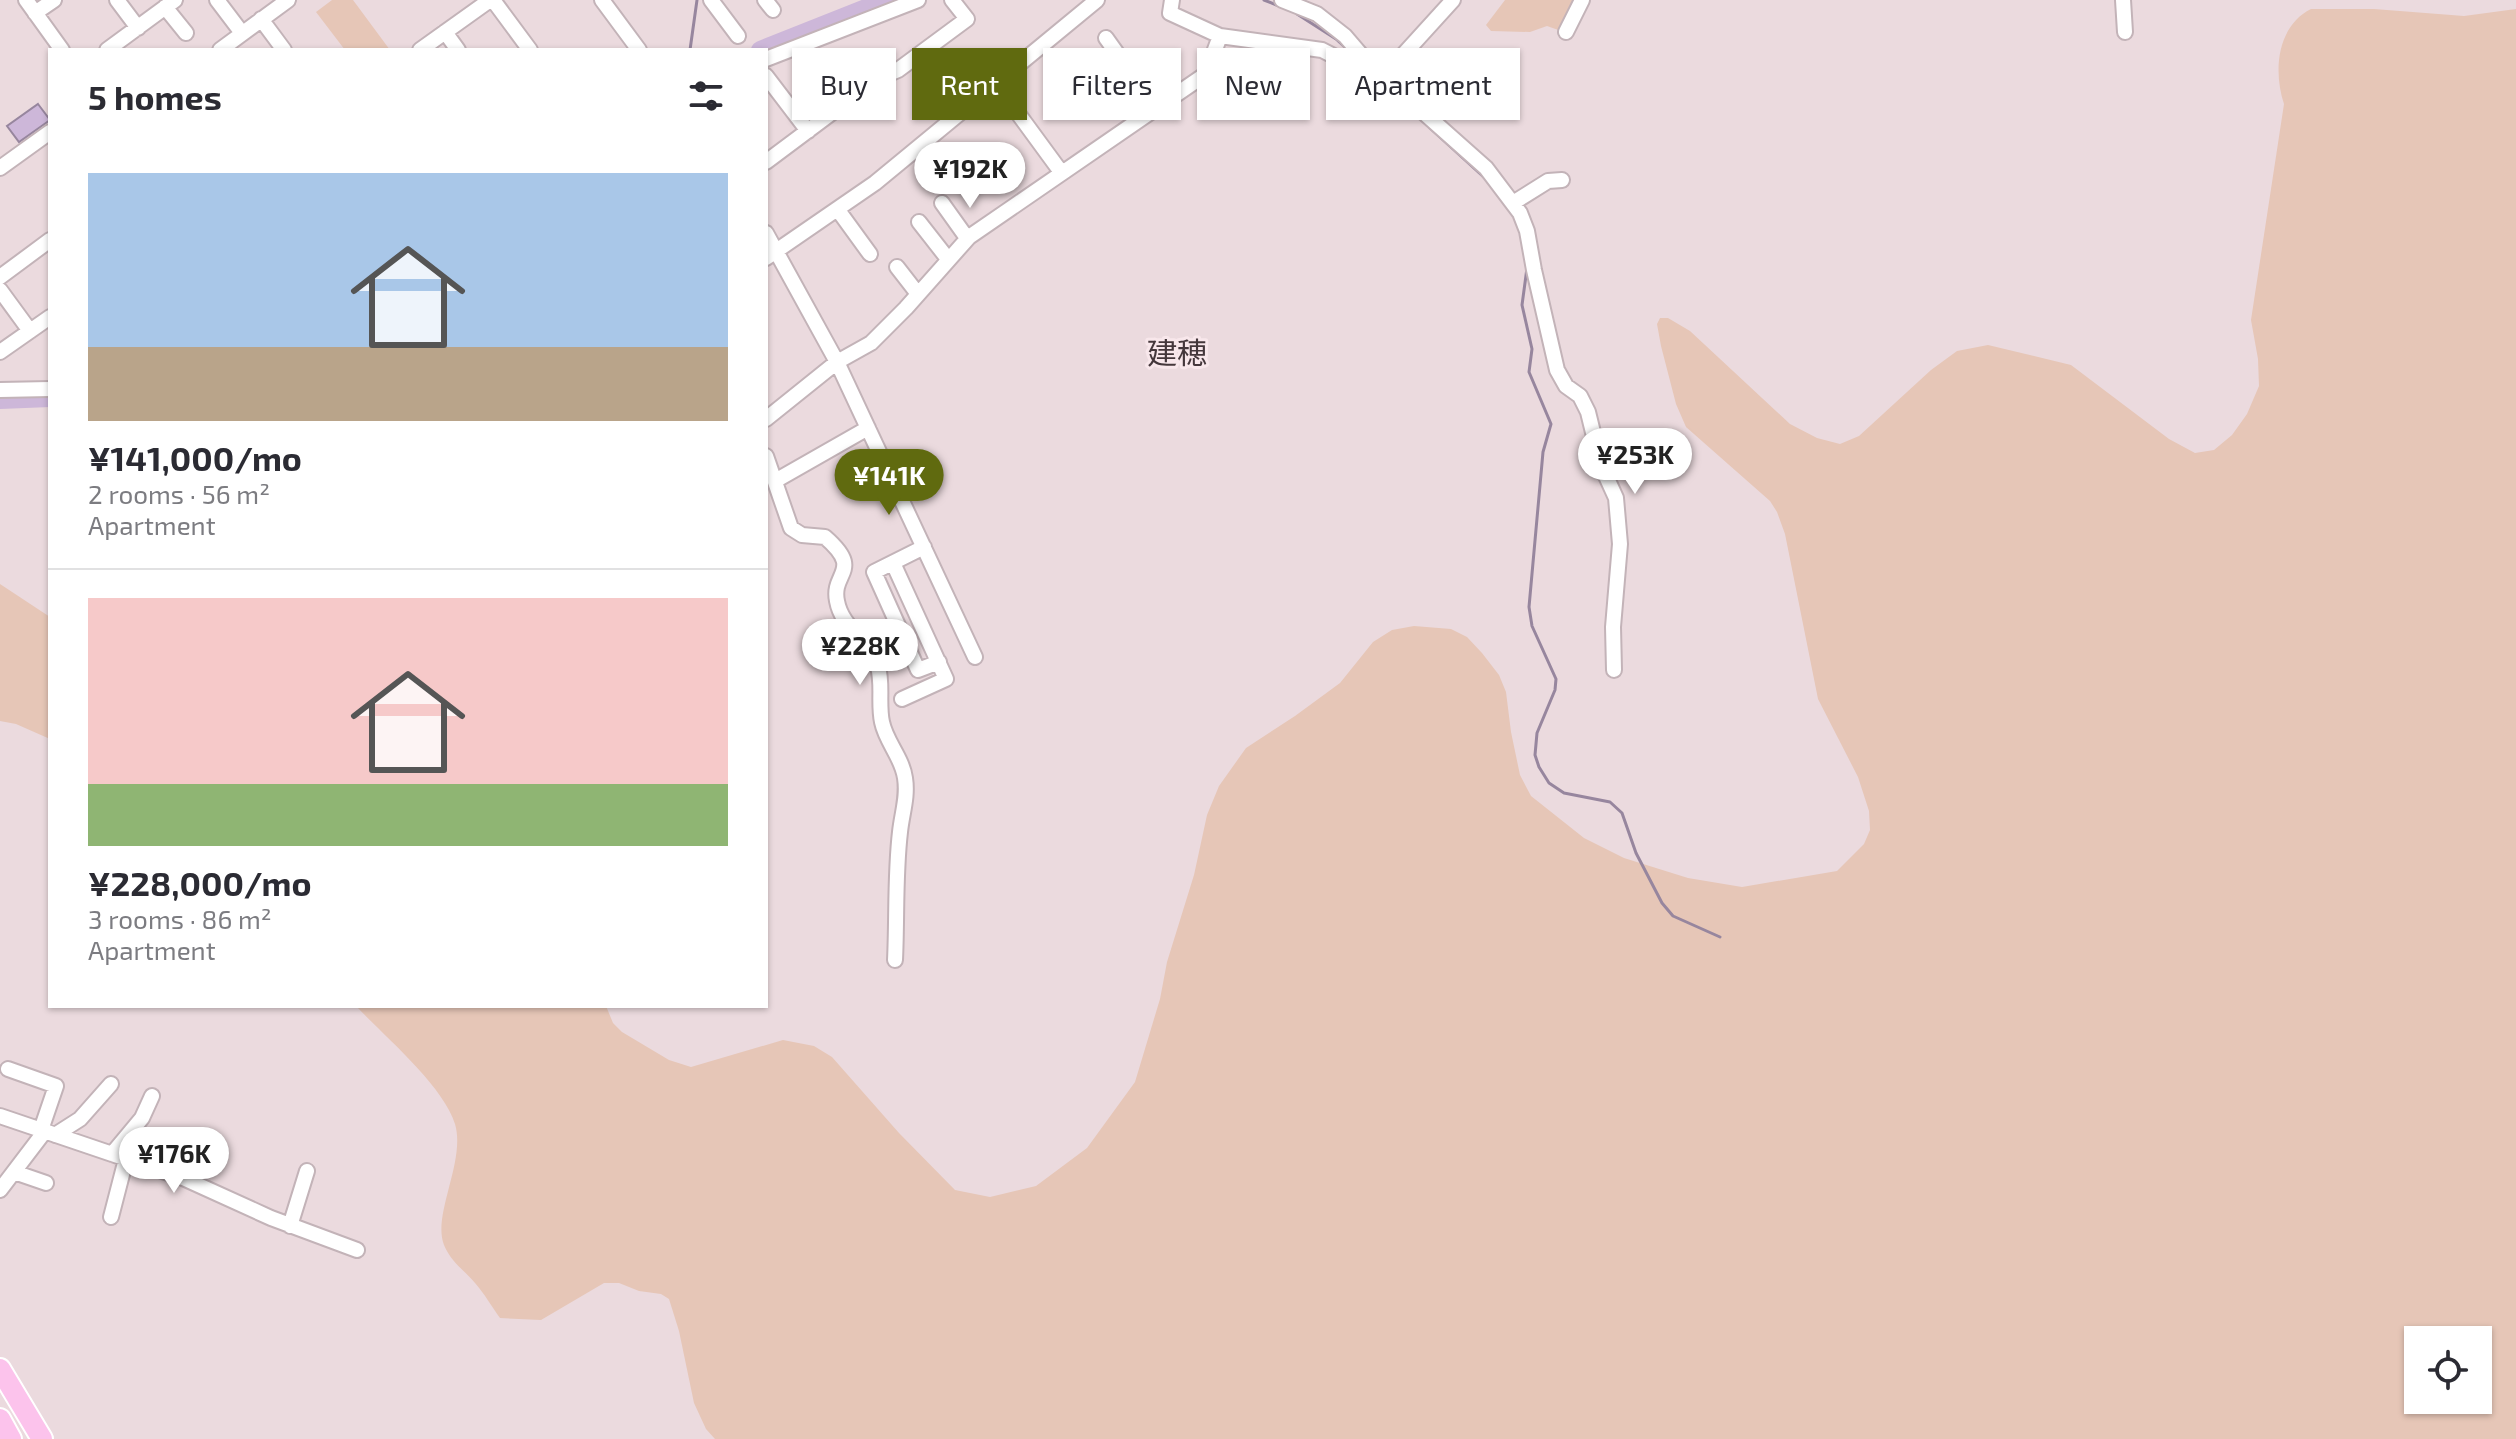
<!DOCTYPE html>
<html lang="en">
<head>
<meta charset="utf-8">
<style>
  :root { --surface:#fff; --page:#f2f2f3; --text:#2b2b33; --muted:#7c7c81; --line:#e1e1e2; --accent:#606a0f }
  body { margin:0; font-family:"Exo 2","Noto Sans JP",sans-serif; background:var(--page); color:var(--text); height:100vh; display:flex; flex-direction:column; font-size:30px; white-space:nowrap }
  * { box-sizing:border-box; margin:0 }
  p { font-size:26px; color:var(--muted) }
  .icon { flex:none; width:44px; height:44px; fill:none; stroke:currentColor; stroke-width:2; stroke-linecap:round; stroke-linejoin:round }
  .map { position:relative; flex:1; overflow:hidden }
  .details { position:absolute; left:48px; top:48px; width:720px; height:960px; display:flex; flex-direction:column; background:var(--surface); border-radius:0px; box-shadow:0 2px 6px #0004 }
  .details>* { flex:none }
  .hud { position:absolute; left:792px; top:48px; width:760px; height:72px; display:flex; gap:16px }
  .tools { position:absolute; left:2404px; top:1326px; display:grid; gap:16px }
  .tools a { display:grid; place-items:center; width:88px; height:88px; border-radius:0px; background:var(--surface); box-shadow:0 2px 6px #0004; font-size:40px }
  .price { position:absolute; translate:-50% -68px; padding:0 18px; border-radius:28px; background:#fff; color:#222; font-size:26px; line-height:52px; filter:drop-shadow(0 2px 4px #0008) }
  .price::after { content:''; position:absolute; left:50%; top:48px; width:24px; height:18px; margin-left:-12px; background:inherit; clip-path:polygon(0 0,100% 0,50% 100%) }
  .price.current { background:var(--accent); color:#fff }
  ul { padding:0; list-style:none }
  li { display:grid; align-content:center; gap:16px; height:424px; padding:0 40px }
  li+li { border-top:2px solid var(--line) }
  li span { display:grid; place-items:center; height:248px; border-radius:0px; color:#555 }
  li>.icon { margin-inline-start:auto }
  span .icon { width:144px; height:144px; fill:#fffc; stroke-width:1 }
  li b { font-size:34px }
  h2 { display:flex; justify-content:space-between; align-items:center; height:96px; padding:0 40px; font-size:34px }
  .pill { padding:0 28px; border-radius:0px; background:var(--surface); box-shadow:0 2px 6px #0004; font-size:28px; line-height:72px }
  .pill.current { background:var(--accent); color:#fff }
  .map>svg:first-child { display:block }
  .green { fill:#e6c6b7; fill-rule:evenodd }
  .water { fill:#cdb7d9; stroke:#97869e; stroke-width:2 }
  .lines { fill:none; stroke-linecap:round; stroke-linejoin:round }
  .stream { stroke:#97869e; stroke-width:3 }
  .river { stroke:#cdb7d9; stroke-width:18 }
  .minor-casing { stroke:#c3b3b8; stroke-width:18 }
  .highway-casing { stroke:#fff; stroke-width:24 }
  .minor { stroke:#fff; stroke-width:14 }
  .highway { stroke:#fcc3ec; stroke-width:20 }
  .labels { text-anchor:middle; stroke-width:6; stroke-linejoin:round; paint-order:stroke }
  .quarter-label { font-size:30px; fill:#44373b; stroke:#f8e7eb }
</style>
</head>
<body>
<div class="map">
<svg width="2516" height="1439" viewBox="0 0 2516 1439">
  <rect width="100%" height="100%" fill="#ebdade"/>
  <path class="green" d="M332,0H353L390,50H345L316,12Z
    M1505,0H1579L1564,32L1547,26L1530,32L1491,31L1486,25Z
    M2311,9H2374L2464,16L2516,9V1439H715L706,1429L694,1403L679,1331L669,1299L661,1294L639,1291L619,1283H604L541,1320L500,1318C492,1307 484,1293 475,1283C464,1270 451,1262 444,1245C432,1215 466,1161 455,1124C443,1085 384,1036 356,1006H606L613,1023L622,1032L669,1060L691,1067L783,1040L814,1046L832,1057L899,1133L955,1190L990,1197L1036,1186L1087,1148L1135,1082L1160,999L1167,962L1194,875L1207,815L1219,786L1246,748L1295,716L1340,683L1373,642L1392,630L1414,626L1451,629L1467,637L1482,653L1499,675L1506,692L1511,732L1520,775L1531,796L1584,838L1624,858L1688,878L1742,887L1837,871L1864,844L1870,830L1869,811L1858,777L1818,699L1785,534L1777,512L1770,501L1686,427L1676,404L1661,346L1657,324L1660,318H1668L1690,331L1790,424L1817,438L1840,444L1859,436L1931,370L1957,351L1988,345L2071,365L2169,439L2195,453L2214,450L2232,435L2247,414L2259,386L2258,359L2251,320L2284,104C2273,71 2277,26 2311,9ZM2478,1340V1400H2418V1340Z
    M0,584L50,617V739L16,724L0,721Z"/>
  <path class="water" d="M38,104L50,120L19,142L7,126Z"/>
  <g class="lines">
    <path class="stream" d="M1264,0L1279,6
      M1297,14L1336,39L1349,51
      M690,50L697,0
      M1430,128L1487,180
      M1527,268L1522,305L1532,349L1529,372L1551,424L1543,452L1529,607L1532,626L1556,679L1555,690L1537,733L1535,755L1539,767L1549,783L1564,793L1610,802L1622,813L1636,853L1662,903L1673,916L1720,937"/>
    <path class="river" d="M760,50L886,0
      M0,400L50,398"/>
    <defs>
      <path id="minor" d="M26,0L62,50
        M117,0L138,28
        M217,0L242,33
        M493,0L530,50
        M602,0L639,50
        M711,0L738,36
        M765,0L773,10
        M1172,0L1170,13L1220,36
        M1282,0L1317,14L1345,36L1369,64L1486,168L1520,213L1527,231L1534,270L1557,370L1566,386L1580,396L1588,412L1601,465L1616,498L1620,544L1613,627L1614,670
        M2123,0L2125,32
        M165,7L186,33
        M35,13L54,0
        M261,19L284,50
        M445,32L458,50
        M1566,32L1582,0
        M1106,38L1156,108
        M107,50L175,0
        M220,50L288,0
        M420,50L490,0
        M766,59L918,0
        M766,76L808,131
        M1383,77L1453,0
        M995,82L1061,172
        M766,162L877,79L898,70L967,19L952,0
        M0,168L50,132
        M942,203L967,238
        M1513,203L1548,181L1562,180
        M838,210L870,254
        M919,222L948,259
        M766,233L837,362L975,657
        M766,258L875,183L1097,0
        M897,267L918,294
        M0,277L50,240
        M0,290L30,331
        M0,352L50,317
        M0,390L50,389
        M766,419L837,362L871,343L906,308L969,237L1206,74L1220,36L1322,50L1361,70L1369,64
        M766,456L791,528L802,535L825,537C864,571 831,572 837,601C842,629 870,640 878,667C883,684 878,704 882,722C886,742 902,757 905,778C908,797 902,813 900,832C895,874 897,918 895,960
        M775,481L868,428
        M924,547L874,572L918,670L939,662
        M893,563L946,679L902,699
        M8,1069L56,1086L41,1130
        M0,1116L183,1178L271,1218L357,1250
        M55,1135L80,1119L111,1084
        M112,1154L142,1118L152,1096
        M14,1172L46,1183
        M0,1190L45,1131
        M111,1217L126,1159
        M290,1226L307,1171"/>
      <path id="highway" d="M0,1369L42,1439
        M0,1419L11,1439"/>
    </defs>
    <use href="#minor" class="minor-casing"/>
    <use href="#highway" class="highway-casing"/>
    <use href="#minor" class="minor"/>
    <use href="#highway" class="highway"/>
  </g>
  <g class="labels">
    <g class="quarter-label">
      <text x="1177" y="364">建穂</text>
    </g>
  </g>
</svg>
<div class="tools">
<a><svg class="icon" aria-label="locate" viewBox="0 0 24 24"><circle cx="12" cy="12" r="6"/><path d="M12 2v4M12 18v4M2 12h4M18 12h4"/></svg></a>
</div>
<b class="price" style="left:970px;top:210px">¥192K</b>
<b class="price" style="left:1635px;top:496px">¥253K</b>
<b class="price current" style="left:889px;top:517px">¥141K</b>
<b class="price" style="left:860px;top:687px">¥228K</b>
<b class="price" style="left:174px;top:1195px">¥176K</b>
<div class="hud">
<a class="pill">Buy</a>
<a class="pill current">Rent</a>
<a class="pill">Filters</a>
<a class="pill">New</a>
<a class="pill">Apartment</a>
</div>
<section class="details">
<h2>5 homes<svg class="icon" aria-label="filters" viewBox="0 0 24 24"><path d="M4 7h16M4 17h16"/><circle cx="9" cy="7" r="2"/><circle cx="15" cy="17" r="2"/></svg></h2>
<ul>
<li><span style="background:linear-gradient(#a9c7e8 70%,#b9a48a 0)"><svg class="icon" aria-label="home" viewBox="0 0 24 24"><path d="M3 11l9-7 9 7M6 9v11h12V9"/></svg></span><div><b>¥141,000/mo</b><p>2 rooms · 56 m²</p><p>Apartment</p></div></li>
<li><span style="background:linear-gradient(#f6c9c9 75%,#8fb573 0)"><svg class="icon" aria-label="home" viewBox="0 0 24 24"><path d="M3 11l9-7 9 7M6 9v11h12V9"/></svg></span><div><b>¥228,000/mo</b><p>3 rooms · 86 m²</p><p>Apartment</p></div></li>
</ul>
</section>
</div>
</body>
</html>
